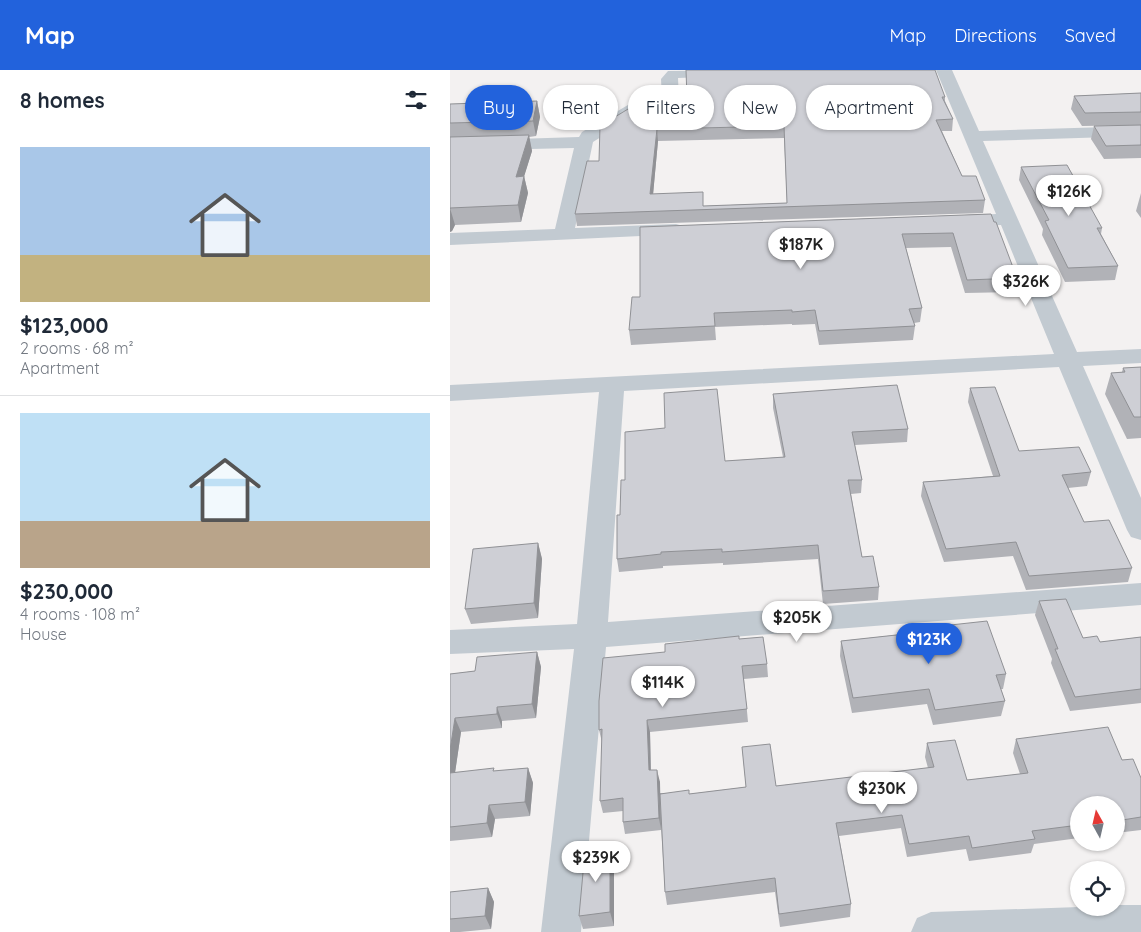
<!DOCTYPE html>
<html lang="en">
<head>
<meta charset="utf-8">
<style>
  :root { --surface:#fff; --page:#f2f2f3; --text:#1f2937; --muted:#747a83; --line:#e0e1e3; --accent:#2262dc }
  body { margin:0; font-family:Quicksand,sans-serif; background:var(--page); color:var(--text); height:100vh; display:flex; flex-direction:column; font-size:19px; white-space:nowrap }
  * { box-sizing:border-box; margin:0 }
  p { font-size:16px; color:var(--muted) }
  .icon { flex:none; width:28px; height:28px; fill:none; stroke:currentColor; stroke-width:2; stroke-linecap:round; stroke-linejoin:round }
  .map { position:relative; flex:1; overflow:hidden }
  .drawer { display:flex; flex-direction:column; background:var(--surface); width:450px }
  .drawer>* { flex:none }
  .hud { position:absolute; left:15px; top:15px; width:475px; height:45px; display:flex; gap:10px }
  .needle { width:32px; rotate:352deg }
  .controls { position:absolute; left:620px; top:726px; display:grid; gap:10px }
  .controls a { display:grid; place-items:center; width:55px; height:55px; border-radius:50%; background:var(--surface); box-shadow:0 1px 4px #0004; font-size:25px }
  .price { position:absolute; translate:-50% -42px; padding:0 11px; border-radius:18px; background:#fff; color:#222; font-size:16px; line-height:32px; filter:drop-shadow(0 1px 2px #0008) }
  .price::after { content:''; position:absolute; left:50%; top:30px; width:15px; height:11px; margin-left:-8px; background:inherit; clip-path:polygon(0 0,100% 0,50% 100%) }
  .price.current { background:var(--accent); color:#fff }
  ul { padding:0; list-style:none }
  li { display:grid; align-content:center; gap:10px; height:265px; padding:0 20px }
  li+li { border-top:1px solid var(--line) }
  li span { display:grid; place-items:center; height:155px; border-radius:0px; color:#555 }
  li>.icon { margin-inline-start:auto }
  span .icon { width:90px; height:90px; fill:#fffc; stroke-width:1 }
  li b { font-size:21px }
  h2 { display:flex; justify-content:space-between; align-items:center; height:60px; padding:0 20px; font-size:21px }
  .chip { padding:0 18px; border-radius:22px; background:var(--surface); box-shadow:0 1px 4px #0004; font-size:18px; line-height:45px }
  .chip.current { background:var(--accent); color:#fff }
  header { display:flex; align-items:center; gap:30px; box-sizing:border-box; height:70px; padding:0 25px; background:var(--accent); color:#fff }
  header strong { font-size:24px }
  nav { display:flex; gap:28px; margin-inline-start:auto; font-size:18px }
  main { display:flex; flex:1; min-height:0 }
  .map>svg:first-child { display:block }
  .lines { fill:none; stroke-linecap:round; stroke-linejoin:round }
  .minor { fill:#c2cad1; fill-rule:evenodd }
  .wall { fill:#b1b2b7; fill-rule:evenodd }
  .shaded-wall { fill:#909195 }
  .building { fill:#cecfd5; stroke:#909195; fill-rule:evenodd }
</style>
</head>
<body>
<header>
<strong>Map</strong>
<nav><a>Map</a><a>Directions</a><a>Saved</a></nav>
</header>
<main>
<section class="drawer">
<h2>8 homes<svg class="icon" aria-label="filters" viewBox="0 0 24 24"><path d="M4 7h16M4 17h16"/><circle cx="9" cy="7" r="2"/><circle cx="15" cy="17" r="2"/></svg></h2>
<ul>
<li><span style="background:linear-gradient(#a9c7e8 70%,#c2b280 0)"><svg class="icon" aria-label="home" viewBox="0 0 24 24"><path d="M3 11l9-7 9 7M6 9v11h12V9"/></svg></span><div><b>$123,000</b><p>2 rooms · 68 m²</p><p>Apartment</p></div></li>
<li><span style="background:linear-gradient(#bfe0f5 70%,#b9a48a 0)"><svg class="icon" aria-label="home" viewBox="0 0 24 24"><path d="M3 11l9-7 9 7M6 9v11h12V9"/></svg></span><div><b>$230,000</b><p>4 rooms · 108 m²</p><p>House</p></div></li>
</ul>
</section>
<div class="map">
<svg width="691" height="862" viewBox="0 0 691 862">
  <rect width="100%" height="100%" fill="#f3f1f1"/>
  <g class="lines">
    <path class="minor" d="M316,0L313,3L308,5L228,8L229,31L223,37L189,43L143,72L125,158L226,154L233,156L236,160L233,164L0,175V163L105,159L124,78L0,81V71L129,67L132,62L178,35L212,30L211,9L218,1Z
      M486,0H502L529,61L691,56V66L533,71L627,282L691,279V293L633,296L691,428V470L681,467L677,460L609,297L174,321L158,552L691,513V535L156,577L131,862H91L124,579L0,584V560L127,554L149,322L0,331V315L604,284L551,155L506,157L499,155L496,151L499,147L546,144Z
      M666,835H691V862H461L467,848L481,842L629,837L666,838Z"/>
  </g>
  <path class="wall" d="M691,23V55L632,56L621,39L624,26Z
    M495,27V31L503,49L502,61H492L512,106L535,130L533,143L127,156L125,144L149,91L237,28ZM334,68L337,133L254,136L203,124L208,71Z
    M87,31L90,47L86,66L79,67L82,81L74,106L78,123L71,152L5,155L2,161L0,162V34Z
    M691,55V88L654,89L641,69L644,56Z
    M571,97L652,158L651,164L668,196L665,210L615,212L592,165L593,159L569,110Z
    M691,123V148L686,141Z
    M541,144L567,208L565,222L515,223L501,177L456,178L472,238L470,252L464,253L465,256L463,270L369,275L365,254L342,255V254L265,257L266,270L181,275L179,260L190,227V157Z
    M691,297V368L677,369L655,324L661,303L672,302L673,298Z
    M520,318L569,381L641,402L637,416L618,418L634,452L682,498L678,512L576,520L563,486L494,492L471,426L473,412L543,406L518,332Z
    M323,324L458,359L457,372L405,375L412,410L411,423L401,424L412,487L429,517L428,530L373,534L368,489L273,495V493L213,496V498L169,502L167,489L170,445L175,410L275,391L333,387L323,338Z
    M88,473L92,489L88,548L21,554L15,539Z
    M589,531L633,568L650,572L691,567V633L620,641L601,593L602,589L585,545Z
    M473,558L556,604L553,619H551L555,631L551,646L483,655L477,634L402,643L390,586L391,571L473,562Z
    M289,569L317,594L318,607L294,609L298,652L200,662L201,700L210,712V723L240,724L296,717L292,677L326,716L478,698L475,687L477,673L517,710L570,704L563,683L566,669L672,690L691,708V760L666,763V735H629V768L584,774L581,783L519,791L516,779L457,787L451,758L389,766L401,834L400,847L330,857L325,822L217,835L215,822L210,738L211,760L175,764L173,752V741L153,743L150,731L152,672L149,660Z
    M87,582L91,597L86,648L52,651V658L11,662L5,702L45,701L78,698L83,713L80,746L45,749L42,767L0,771V604L25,601Z
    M164,792V856L133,859L129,846Z
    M38,818L44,832L41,859L10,862H0V822Z"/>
  <path class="shaded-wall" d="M87,31L90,47L86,66L83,51Z
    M207,59L208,71L202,136L200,124Z
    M79,65L82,81L69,123L66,107Z
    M74,106L78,123L71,152L68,135Z
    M0,138L5,155L2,161L0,162Z
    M88,473L92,489L88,548L84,533Z
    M87,582L91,597L86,648L82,634Z
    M47,637L52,651V658L47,644Z
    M5,648L11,662L3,717L0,711V680Z
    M197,650L200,662L201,713L199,700Z
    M78,698L83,713L80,746L75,732Z
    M207,700L210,712L211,760L209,748Z
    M39,735L45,749L42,767L37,753Z
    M160,778L164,792V856L160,842Z
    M38,818L44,832L41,859L35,846Z"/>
  <path class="building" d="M236,0H485L495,27H492L503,49L486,50L512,106H526L535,130L125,144L137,91H149L150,56L188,33L213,29L237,28ZM334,56L337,133L253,136V122L200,124L207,59Z
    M691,23V42L635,43L624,26Z
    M87,31L83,51L0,53V34Z
    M691,55V75L656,76L644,56Z
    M79,65L66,107L74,106L68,135L0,138V139V67Z
    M617,95L652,158H647L668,196L618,198L595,151L599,150L571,97Z
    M541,144L544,152H546L567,208L517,210L503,163L452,164L472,238L459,239L465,256L369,261L365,240L342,242V240L264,243L265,256L179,260L182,227H190V157Z
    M691,297V347H684L661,303L675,302L673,298Z
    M447,315L458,359L402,362L412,410H398L412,487L423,486L429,517L373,521L368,475L272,482V479L211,482V484L167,489V445H170L171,410H175V362L215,358L214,323L267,319L275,391L335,387L323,324Z
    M545,317L569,381L629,377L641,402L612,405L634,452L659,450L682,498L579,506L566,472L496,479L473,412L550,406L520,318Z
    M88,473L84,533L15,539L23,479Z
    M616,529L633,568L647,566L650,572L691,567V619L625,627L605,579H608L589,531Z
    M537,551L556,604L546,605L555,631L485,640L479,619L403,628L391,571L474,562L473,558Z
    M289,566V569L313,567L317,594L292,596L297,639L197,650L199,700H207L209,748L173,752V728L150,731L152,659L149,660V631L153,588L215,582V574Z
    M87,582L82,634L47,637V644L5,648L0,680V604L25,601L27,587Z
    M658,657L672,690L683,689L691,708V747L666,751V735H629V755L582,761L585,769L522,778L519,766L459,774L452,745L386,753L401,834L329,844L325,808L215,822L210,724L239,720V724L296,717L292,677L320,674L326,716L484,697L477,673L505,670L517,710L578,703L566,669Z
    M44,698L43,701L78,698L75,732L39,735L37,753L0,757V703Z
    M160,778V842L129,846L135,781Z
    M38,818L35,846L0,849V822Z"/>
</svg>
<div class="controls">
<a><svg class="needle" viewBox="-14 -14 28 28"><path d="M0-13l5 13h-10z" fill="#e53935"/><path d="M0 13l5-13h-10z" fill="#747a83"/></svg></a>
<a><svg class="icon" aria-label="locate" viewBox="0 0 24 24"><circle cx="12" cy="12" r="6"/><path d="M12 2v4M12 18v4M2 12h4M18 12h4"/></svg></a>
</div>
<b class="price" style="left:619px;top:147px">$126K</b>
<b class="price" style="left:351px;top:200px">$187K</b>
<b class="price" style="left:576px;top:237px">$326K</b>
<b class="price" style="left:347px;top:573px">$205K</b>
<b class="price current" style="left:479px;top:595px">$123K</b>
<b class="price" style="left:213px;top:638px">$114K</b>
<b class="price" style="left:432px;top:744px">$230K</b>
<b class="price" style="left:146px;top:813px">$239K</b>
<div class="hud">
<a class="chip current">Buy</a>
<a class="chip">Rent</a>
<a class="chip">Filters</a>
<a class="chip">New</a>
<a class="chip">Apartment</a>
</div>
</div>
</main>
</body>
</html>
